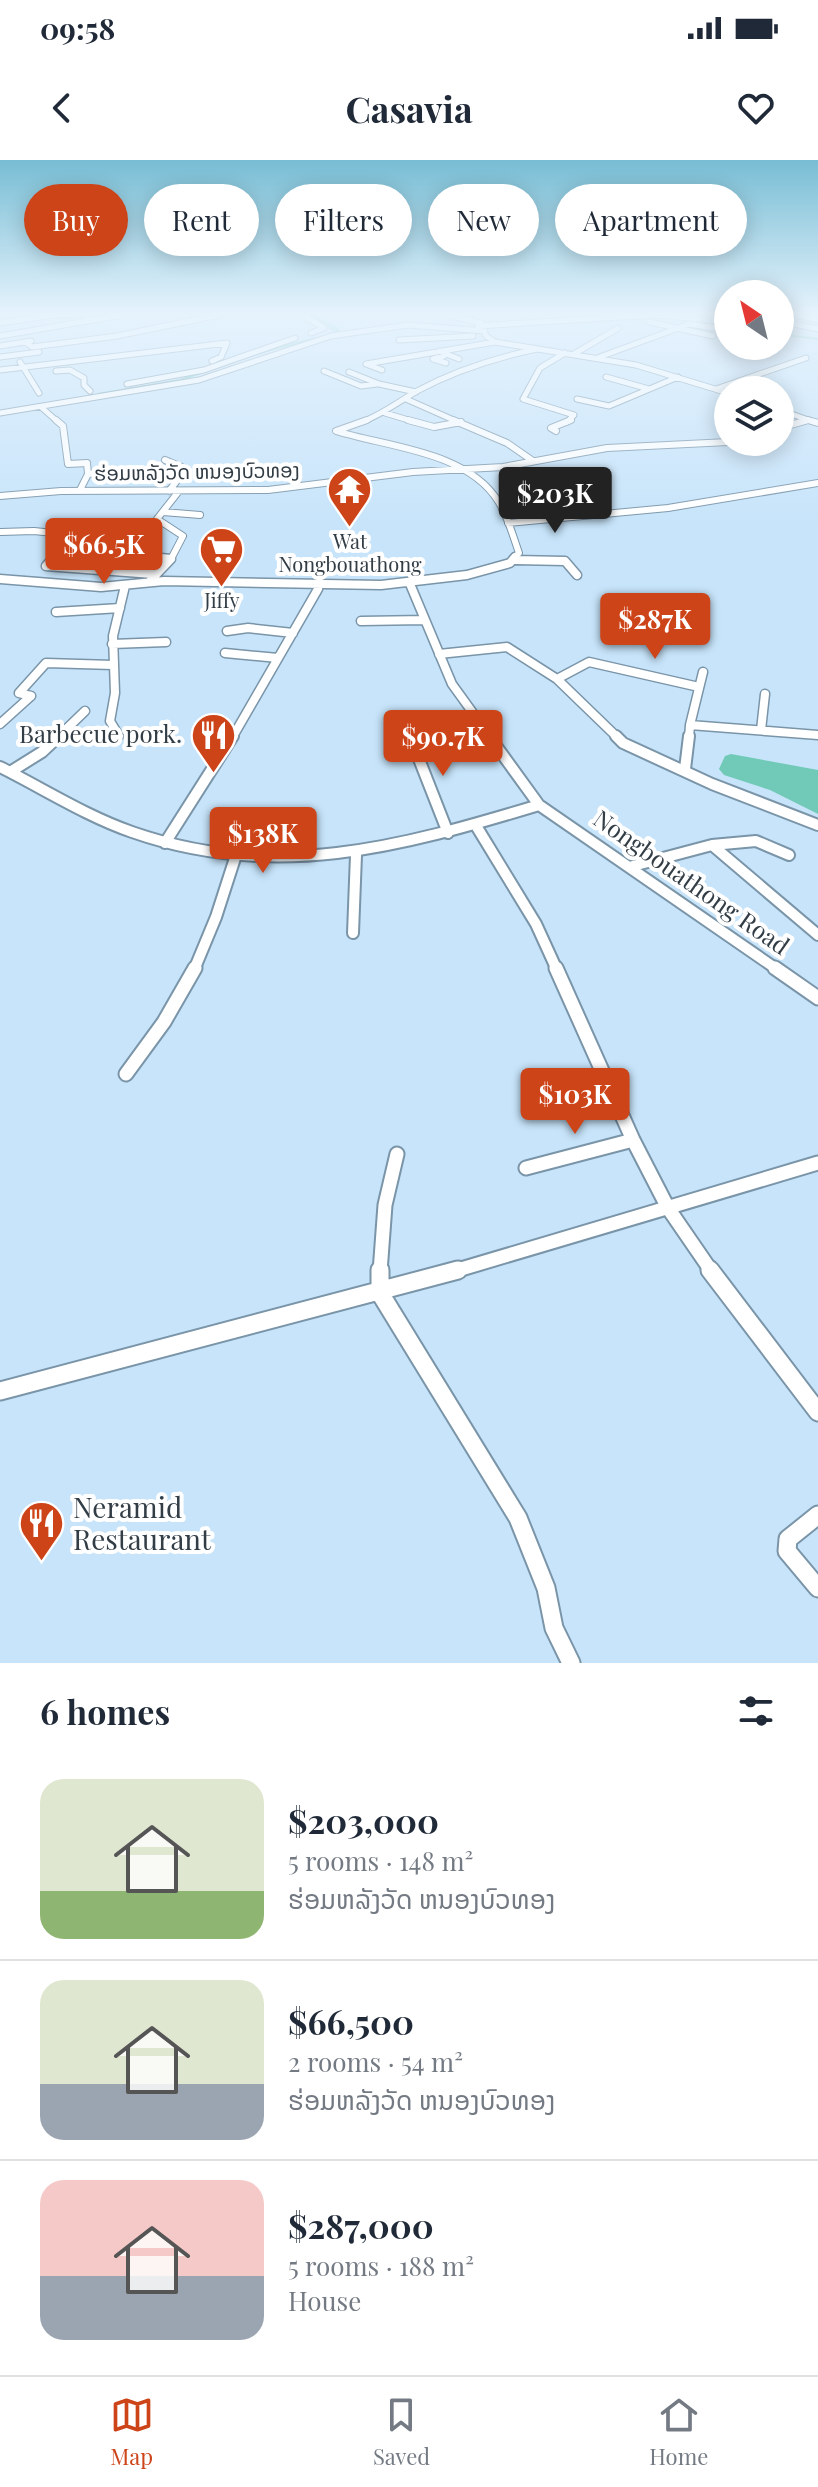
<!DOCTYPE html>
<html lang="en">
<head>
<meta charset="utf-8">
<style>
  :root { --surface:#fff; --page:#f6f6f7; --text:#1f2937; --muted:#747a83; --line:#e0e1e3; --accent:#cd4419 }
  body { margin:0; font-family:"Playfair Display","Noto Sans Lao",serif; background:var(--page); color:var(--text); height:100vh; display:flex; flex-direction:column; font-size:30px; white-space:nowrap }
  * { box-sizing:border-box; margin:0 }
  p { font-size:26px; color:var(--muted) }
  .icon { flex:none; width:44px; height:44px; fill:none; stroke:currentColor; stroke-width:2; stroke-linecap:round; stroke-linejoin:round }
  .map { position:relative; height:1503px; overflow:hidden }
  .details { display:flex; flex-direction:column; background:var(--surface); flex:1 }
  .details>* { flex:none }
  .banner { position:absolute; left:24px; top:24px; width:770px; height:72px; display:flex; gap:16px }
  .needle { width:52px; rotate:325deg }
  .controls { position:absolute; left:714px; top:120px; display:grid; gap:16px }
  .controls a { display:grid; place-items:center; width:80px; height:80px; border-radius:50%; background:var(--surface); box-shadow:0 4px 20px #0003; font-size:40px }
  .price { position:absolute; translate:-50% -68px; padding:0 18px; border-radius:8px; background:var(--accent); color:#fff; font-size:26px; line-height:52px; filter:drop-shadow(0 2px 4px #0008) }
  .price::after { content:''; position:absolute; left:50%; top:48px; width:24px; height:18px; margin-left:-12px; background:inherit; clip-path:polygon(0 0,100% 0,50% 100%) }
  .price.on { background:#222; color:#fff }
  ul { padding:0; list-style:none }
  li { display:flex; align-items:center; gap:24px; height:200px; padding:0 40px }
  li+li { border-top:2px solid var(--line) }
  li span { display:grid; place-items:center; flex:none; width:224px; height:160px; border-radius:24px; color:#555 }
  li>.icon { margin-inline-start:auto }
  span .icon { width:96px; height:96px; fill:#fffc; stroke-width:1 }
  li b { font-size:34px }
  h2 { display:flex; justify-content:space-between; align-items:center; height:96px; padding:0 40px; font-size:34px }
  .tag { padding:0 28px; border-radius:36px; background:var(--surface); box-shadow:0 4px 20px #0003; font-size:28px; line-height:72px }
  .tag.on { background:var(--accent); color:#fff }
  .status { display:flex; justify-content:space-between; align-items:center; height:56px; padding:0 40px; background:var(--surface); direction:ltr }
  .status svg { height:22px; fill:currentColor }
  header { display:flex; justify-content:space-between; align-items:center; height:104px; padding:0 40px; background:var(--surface); font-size:36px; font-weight:700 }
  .tabs { display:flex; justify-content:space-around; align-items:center; height:112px; border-top:2px solid var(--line); background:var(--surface); font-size:22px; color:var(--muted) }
  .tabs a { display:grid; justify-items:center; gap:4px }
  .tabs .on { color:var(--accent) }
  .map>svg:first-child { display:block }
  .water { fill:#70cab7 }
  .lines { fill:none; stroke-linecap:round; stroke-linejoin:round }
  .stream { stroke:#70cab7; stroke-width:2 }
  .canal { stroke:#70cab7; stroke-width:5 }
  .river { fill:#70cab7; fill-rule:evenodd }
  .minor-far5-casing { stroke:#7a94a8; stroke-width:7 }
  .minor-far4-casing { stroke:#7a94a8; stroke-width:8 }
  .minor-far3-casing { stroke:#7a94a8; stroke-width:11 }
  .minor-far2-casing { stroke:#7a94a8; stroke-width:14 }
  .minor-far1-casing { stroke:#7a94a8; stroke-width:17 }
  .minor-casing { stroke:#7a94a8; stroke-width:21 }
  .minor-far5 { stroke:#fff; stroke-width:5 }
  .minor-far4 { stroke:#fff; stroke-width:6 }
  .minor-far3 { stroke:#fff; stroke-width:8 }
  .minor-far2 { stroke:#fff; stroke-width:10 }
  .minor-far1 { stroke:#fff; stroke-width:13 }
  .minor { stroke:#fff; stroke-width:17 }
  .labels { text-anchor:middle; stroke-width:8; stroke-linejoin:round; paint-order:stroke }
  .far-street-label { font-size:20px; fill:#323d46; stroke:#fff }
  .far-poi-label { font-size:20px; fill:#323d46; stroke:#fff }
  .poi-label { font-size:24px; fill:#323d46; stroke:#fff; text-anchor:end }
  .street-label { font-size:24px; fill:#323d46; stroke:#fff }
  .near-poi-label { font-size:28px; fill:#323d46; stroke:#fff; text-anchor:start }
</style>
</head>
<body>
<div class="status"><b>09:58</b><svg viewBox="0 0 49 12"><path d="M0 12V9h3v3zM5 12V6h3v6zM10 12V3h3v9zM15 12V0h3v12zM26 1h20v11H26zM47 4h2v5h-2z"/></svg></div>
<header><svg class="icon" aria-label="back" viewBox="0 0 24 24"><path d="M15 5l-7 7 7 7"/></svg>Casavia<svg class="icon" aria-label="heart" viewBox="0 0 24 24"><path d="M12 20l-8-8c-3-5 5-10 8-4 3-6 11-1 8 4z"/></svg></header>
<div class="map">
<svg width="818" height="1503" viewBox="0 0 818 1503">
  <rect width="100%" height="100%" fill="#c7e4fa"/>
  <path class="water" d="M731,594L818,610V654L770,630L724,615L719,609L725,596Z"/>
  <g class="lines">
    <path class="stream" d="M680,160L728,166
      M496,167L664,158
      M780,174L818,179
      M260,193C327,173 391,161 461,167
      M98,234L180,220L242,199"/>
    <path class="canal" d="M319,160L337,170"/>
    <path class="river" d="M306,155H315L323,160L316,162Z"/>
    <defs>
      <path id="minor-far5" d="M52,155H79
        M303,155L324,168L311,173
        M448,155L481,163L486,176L495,182L636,205L728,233
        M657,155L700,159
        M796,155L818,160
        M780,161L818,169
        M649,162L713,176
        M0,163L54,155
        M478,166L653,155
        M0,176L122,155
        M780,178H784
        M399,180L473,176
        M25,182L32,187L117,176L219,155
        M0,186L31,181
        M439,191L459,199
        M565,193L540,208L523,239L574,255L567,262
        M574,194L618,168
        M444,196L433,199L446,203
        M0,197L39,192
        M597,198L689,164L728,170
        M20,202L39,233
        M0,210L227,183L221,197L212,201
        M382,210L366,204L495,182
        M56,211L70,210L84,218V225L90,231
        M324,211L361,226L377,224
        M349,212L379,224L416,232
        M606,217L649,229
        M127,224L204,210L295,178
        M716,229L806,198
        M406,239L458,262
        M577,239L609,246L678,217
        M41,247L58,262
        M780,250L814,262
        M0,253L199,220L331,176L408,165L485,171
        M385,253L415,262
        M362,262C383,254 398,242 417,231C456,210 494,198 537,189
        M802,262L808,260"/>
      <path id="minor-far4" d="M56,260L63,266L68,304L87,303L88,314L80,330
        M367,260L336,271C387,287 467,291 498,341C508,357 513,376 519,393L513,399
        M408,260L434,267L461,262
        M453,260L507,283L533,301
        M808,260L818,263
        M780,268L808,260
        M556,271L551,268L571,260
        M165,300L186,309L169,331
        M88,314L128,310
        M0,336L61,331L268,330L413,312L503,307L607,288L728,282
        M163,352L200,355
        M508,363L668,348L818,323
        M0,372L34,371L111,379L88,399
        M111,379L129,380L119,394L171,399
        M53,399L65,386L60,384
        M171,399L183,376L157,359L179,331"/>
      <path id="minor-far3" d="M515,400L565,401L577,415
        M46,406L153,414
        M46,406L54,397
        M78,408L90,397
        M0,419L101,427L164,421L381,425L467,415L510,403L515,397
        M149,422L171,399L151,397
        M410,424L452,524L491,578
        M56,452L120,448
        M361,461L425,460
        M227,471L248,468L293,473
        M112,484L166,482
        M225,493L278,498
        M439,494L507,487L557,519L618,578
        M703,512L690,565L818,575
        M557,519L589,502L699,527
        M31,536L19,533L46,503L113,505
        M0,564L31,536
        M761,570L765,534
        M409,574L411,578
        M119,576L110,561L115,533L113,476L125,426
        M57,578L85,551
        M232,578L318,429
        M689,578L690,565"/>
      <path id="minor-far2" d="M410,576L448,673
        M489,576L539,645L778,810
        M616,576L623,583L712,624L818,665
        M0,607C44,629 86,656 132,672C275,722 400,687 539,645
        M685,609L689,576
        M10,612L42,592L59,576
        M475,664L536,764L557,810
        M165,683L233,576
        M712,685L818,775
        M629,707L712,685L756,681L789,695
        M353,773L356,695
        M194,810L216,757L236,695"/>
      <path id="minor-far1" d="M556,808L633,980L668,1048L712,1112
        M775,808L818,838
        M126,914L164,862L195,808
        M526,1008L633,980
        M380,1112L385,1045L397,994
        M451,1112L818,1003"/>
      <path id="minor" d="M380,1110V1133L518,1358L546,1428L554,1468L571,1503
        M710,1110L818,1252
        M0,1231L458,1110
        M818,1355L788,1379L787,1391L818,1428"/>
    </defs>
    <use href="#minor-far5" class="minor-far5-casing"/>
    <use href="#minor-far4" class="minor-far4-casing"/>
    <use href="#minor-far3" class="minor-far3-casing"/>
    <use href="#minor-far2" class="minor-far2-casing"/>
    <use href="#minor-far1" class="minor-far1-casing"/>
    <use href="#minor" class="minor-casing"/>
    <use href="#minor-far5" class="minor-far5"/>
    <use href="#minor-far4" class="minor-far4"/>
    <use href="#minor-far3" class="minor-far3"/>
    <use href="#minor-far2" class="minor-far2"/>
    <use href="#minor-far1" class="minor-far1"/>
    <use href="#minor" class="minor"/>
  </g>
  <linearGradient id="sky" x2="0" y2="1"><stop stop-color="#78bdd4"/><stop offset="0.42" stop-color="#e6f3fd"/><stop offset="1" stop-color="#e6f3fd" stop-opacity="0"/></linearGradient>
  <rect width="818" height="365" fill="url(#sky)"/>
  <defs>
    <symbol id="temple-pin" viewBox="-11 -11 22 30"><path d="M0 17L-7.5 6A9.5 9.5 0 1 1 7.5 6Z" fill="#cd4419" stroke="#fff"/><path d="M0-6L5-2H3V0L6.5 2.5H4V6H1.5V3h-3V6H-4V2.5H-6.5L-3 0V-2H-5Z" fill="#fff"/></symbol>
    <symbol id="supermarket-pin" viewBox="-11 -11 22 30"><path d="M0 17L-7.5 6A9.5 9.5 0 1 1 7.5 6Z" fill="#cd4419" stroke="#fff"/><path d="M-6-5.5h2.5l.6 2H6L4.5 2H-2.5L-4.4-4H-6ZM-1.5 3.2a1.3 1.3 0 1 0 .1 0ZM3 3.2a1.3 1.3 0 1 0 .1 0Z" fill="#fff"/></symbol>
    <symbol id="restaurant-pin" viewBox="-11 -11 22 30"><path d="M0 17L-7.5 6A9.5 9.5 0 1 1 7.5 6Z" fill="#cd4419" stroke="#fff"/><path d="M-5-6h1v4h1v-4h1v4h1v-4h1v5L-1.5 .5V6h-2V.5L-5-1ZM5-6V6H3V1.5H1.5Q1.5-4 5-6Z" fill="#fff"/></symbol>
  </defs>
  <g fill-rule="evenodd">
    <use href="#temple-pin" x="324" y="304" width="51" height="69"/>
    <use href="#supermarket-pin" x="196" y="364" width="51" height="69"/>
    <use href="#restaurant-pin" x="188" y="550" width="51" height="69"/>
    <use href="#restaurant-pin" x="16" y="1338" width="51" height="69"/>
  </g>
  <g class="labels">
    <g class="far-street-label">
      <text transform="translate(197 312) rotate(-1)" y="7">ຮ່ອມຫລັງວັດ ຫນອງບົວທອງ</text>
    </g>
    <g class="far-poi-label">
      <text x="350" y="389">Wat<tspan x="350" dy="23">Nongbouathong</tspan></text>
      <text x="222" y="448">Jiffy</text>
    </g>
    <g class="poi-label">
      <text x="182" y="583">Barbecue pork.</text>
    </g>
    <g class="street-label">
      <text transform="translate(691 723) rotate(35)" y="8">Nongbouathong Road</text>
    </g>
    <g class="near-poi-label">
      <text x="73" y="1358">Neramid<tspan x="73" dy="32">Restaurant</tspan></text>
    </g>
  </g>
</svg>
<div class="controls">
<a><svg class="needle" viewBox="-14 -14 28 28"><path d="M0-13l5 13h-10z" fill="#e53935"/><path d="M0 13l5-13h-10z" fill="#747a83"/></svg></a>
<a><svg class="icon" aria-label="layers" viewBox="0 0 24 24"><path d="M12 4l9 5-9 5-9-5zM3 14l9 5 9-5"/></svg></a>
</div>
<b class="price on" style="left:555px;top:375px">$203K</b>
<b class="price" style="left:104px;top:426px">$66.5K</b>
<b class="price" style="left:655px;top:501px">$287K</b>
<b class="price" style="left:443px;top:618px">$90.7K</b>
<b class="price" style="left:263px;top:715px">$138K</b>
<b class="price" style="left:575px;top:976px">$103K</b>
<div class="banner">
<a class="tag on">Buy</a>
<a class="tag">Rent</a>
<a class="tag">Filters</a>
<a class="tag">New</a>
<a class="tag">Apartment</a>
</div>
</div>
<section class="details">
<h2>6 homes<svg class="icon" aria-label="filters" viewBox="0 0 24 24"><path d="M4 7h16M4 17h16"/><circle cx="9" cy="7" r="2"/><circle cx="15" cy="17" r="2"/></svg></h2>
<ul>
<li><span style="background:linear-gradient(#dfe7d0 70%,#8fb573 0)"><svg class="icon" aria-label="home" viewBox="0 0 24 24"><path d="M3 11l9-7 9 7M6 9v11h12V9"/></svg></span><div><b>$203,000</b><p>5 rooms · 148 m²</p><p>ຮ່ອມຫລັງວັດ ຫນອງບົວທອງ</p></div></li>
<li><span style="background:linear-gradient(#dfe7d0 65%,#9aa5b1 0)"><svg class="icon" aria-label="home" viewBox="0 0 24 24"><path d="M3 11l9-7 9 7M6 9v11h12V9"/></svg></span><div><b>$66,500</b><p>2 rooms · 54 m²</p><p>ຮ່ອມຫລັງວັດ ຫນອງບົວທອງ</p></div></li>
<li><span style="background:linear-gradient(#f6c9c9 60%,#9aa5b1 0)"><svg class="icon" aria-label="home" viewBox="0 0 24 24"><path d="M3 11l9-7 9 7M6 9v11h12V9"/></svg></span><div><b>$287,000</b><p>5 rooms · 188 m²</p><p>House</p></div></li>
</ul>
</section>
<nav class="tabs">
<a class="on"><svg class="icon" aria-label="map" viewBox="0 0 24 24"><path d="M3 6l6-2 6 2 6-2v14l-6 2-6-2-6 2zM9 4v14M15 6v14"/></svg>Map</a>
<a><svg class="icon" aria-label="saved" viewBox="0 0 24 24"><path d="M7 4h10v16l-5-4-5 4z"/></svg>Saved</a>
<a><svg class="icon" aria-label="home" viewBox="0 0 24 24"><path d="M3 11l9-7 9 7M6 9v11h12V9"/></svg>Home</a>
</nav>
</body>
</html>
